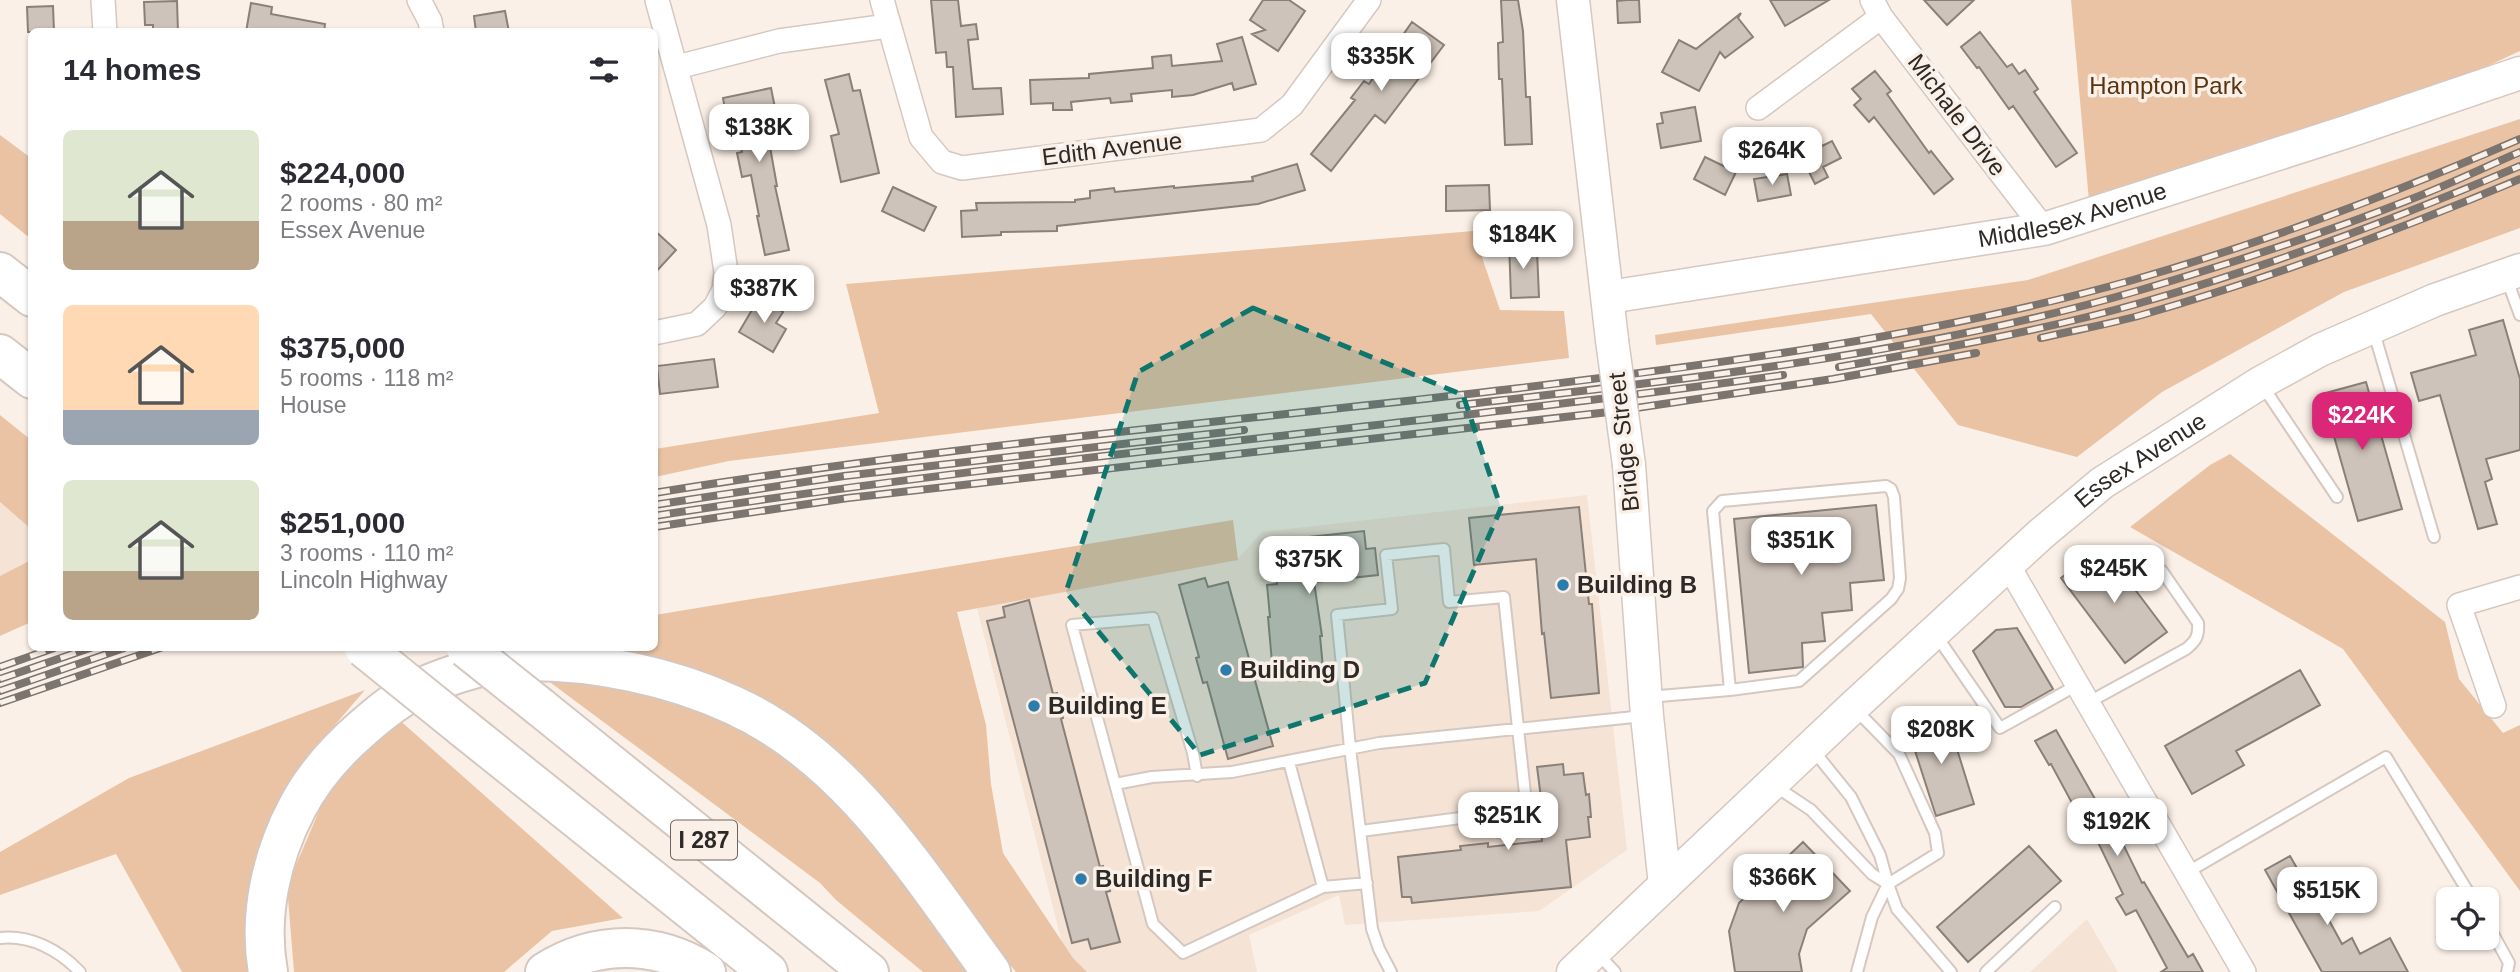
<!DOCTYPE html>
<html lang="en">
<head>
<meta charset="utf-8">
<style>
  :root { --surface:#fff; --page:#f7f7f7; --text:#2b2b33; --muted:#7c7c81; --accent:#db2777 }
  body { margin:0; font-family:Arial,sans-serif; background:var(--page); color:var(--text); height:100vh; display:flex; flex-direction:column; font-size:26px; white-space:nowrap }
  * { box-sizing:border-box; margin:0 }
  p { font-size:23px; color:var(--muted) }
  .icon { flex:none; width:38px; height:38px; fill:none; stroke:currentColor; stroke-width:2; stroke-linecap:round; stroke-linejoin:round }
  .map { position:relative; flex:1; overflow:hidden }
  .sheet { position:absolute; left:28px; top:28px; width:630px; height:623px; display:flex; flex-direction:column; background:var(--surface); border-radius:10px; box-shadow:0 2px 5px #0004 }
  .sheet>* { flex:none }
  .controls { position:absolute; left:2436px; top:887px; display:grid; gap:14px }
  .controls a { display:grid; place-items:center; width:63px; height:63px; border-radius:10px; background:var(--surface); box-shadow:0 2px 5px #0004; font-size:35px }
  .price { position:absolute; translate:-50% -60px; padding:0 16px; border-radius:14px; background:#fff; color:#222; font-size:23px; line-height:46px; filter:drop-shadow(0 2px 4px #0008) }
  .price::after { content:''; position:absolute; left:50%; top:42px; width:21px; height:16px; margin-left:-10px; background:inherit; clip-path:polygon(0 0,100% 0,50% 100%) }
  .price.active { background:var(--accent); color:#fff }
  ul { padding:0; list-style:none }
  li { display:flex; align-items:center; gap:21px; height:175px; padding:0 35px }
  li span { display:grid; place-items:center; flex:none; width:196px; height:140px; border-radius:10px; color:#555 }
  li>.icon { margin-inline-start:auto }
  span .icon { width:84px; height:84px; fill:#fffc; stroke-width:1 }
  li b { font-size:30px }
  h2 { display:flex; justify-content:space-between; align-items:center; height:84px; padding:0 35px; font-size:30px }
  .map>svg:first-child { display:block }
  .built { fill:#f5e3d5 }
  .green { fill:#eac3a5 }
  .building { fill:#cec3ba; stroke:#8a8078; stroke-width:2 }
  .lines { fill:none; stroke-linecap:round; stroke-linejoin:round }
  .lane-casing { stroke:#d4c8c0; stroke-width:14 }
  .street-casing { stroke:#d4c8c0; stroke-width:26 }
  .secondary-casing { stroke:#d4c8c0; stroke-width:35 }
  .highway-casing { stroke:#d4c8c0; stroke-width:42 }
  .lane { stroke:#fff; stroke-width:10 }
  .street { stroke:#fff; stroke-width:23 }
  .secondary { stroke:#fff; stroke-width:32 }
  .highway { stroke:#fff; stroke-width:38 }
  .rail-casing { stroke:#7b746f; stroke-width:8 }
  .rail { stroke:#fbf0e7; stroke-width:5; stroke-dasharray:16; stroke-linecap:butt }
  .secondary-bridge-casing { stroke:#d4c8c0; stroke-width:35; stroke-linecap:butt }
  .highway-bridge-casing { stroke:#d4c8c0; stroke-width:42; stroke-linecap:butt }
  .secondary-bridge { stroke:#fff; stroke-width:32 }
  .highway-bridge { stroke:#fff; stroke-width:38 }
  .marked { fill:#0f766e; fill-opacity:0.2; stroke:#0f766e; stroke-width:5; stroke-dasharray:14 9; stroke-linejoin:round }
  .poi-dot { fill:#2c7dae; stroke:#fbf0e7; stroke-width:2.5 }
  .labels { text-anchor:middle; stroke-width:7; stroke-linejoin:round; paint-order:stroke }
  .shield { fill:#fbf0e7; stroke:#6b6560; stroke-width:2 }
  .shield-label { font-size:23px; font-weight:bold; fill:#2d2926 }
  .park-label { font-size:24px; fill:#593412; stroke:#fbf0e7 }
  .street-label { font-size:24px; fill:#2d2926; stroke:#fbf0e7 }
  .poi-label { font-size:24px; font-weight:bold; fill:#2d2926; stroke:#fbf0e7; text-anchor:start }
</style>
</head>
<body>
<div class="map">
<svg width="2520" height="972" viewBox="0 0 2520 972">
  <rect width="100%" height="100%" fill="#fbf0e7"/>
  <path class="built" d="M1587,495L1627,850L1539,911L1345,925L1339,895L1249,935L1257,972H1087L1073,958L1062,943L977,608L1237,560L1262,532Z
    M0,502L32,529L31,560L0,576Z
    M2087,919L2118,972H2030Z"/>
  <path class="green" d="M2071,0H2520V51L2442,87L2089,201Z
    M2520,119V228L2344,292L2162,392L2077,457L1958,425L1871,314L1656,345L1655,335L2028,280Z
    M0,135L31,158V239L0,214Z
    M1473,231L1500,310L1564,311L1569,358L729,461L655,477V449L879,413L846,284Z
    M0,415L31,440V529L0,502Z
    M2230,454L2445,622L2459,679L2503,733L2520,725V891L2343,649L2130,527L2210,465Z
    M1233,520L1238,560L957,612L986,725L991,784L1003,853L1073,958L1087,972H1016L875,796L757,701L531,648H654L655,615Z
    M31,560V622L0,636V576Z
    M547,680L614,684L700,705L777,743L850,808L977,972H923L836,900L820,883Z
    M365,690L298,768L252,873L250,972H182L116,854L0,895V852L129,778Z
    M396,717L623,918L552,931L504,972H294L287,886L325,797Z"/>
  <path class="building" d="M931,0H958L961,26L976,24L978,39L968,40L973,89L1001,88L1003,114L956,117L953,67H947L946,52L936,53Z
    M1263,0H1289L1305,11L1278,51L1252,34L1265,30L1250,20Z
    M1501,0H1518L1523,31L1526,97H1530L1532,144L1505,145L1502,79H1499L1498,43L1503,42Z
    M1627,0H1639L1640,22L1618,23L1617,1Z
    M1770,0H1829L1785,26Z
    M1924,0H1974L1947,25Z
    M177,1L178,32H153V25H145L144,2Z
    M251,3L272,7L271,14L325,24L324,32H246Z
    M53,6L54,32H28L27,7Z
    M505,11L509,32H476L474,16Z
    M1741,13L1738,18L1753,37L1725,58L1720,52L1699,91L1662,72L1679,40L1696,49Z
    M1412,22L1444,45L1385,123L1375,115L1331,171L1311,154L1355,100L1351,98L1364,81L1369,84Z
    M1980,32L2007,67L2012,64L2019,74L2025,70L2038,89L2034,92L2077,153L2056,167L2013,106L2009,109L1979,67L1977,68L1961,47Z
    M1242,37L1256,84L1234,90L1232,83L1193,95L1172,97V90L1131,94L1132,101L1111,103L1110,98L1071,102L1072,110H1053V103L1031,104L1030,80L1089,78V74L1153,68L1152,57L1171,55L1172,66L1222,61L1217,44Z
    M1875,71L1891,91L1887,94L1929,153L1931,151L1953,179L1934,194L1874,117L1869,122L1854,105L1861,99L1852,89Z
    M849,74L853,91L860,90L879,173L841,182L831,136L839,134L825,80Z
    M771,88L775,108L760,111L767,147H770L777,186H775L789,250L765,255L757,216H759L751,175L742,177L737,153L742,152L736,118L727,120L723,98Z
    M1695,107L1701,141L1661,148L1657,124L1663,123L1661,113Z
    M1820,141L1822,146L1832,141L1841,158L1823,167L1828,177L1815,184L1799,152Z
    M1705,157L1736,172L1725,195L1694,179Z
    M1297,164L1305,190L1258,204L1057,226V231L1001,232V235L962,237L961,211L977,210L976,203L1075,202V200L1090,198V191L1114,188L1115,192L1174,186V188L1253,181L1252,177Z
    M1787,174L1791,195L1758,201L1754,179Z
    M1489,185L1490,210L1446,211V186Z
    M893,187L936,207L924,231L882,211Z
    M654,230L676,250L654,274Z
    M1530,241L1531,251H1537L1539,297L1511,298L1509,242Z
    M759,298L783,312L776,323L786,329L773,352L739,332Z
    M2503,320L2520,379V450L2486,459L2492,479L2485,482L2497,524L2478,529L2440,395L2419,401L2411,373L2476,355L2469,330Z
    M714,359L718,387L660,394L657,366Z
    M2366,382L2402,509L2358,521L2322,394Z
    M1876,505L1884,580L1850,583L1852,610L1822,613L1825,641L1802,643L1803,667L1749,673L1734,519Z
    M1579,507L1589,604H1592L1599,693L1551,698L1544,633L1542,634L1536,559L1474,565L1469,518Z
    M1364,531L1366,549L1375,548L1378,575L1314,582L1322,636H1320L1324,679L1298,681L1297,672L1273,674L1268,617H1270L1267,585L1277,584L1272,541Z
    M2103,547L2167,632L2125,663L2061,578Z
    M1205,578L1208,587L1228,582L1273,746L1228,759L1207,682L1203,683L1196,658L1199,657L1179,585Z
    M1029,600L1053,694L1057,693L1063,718L1061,719L1100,867L1103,866L1110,891L1106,892L1120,942L1091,949L1088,939L1072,943L987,621L1005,617L1003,607Z
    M2017,628L2053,689L2021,707H2005L1973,651L1996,630Z
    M2300,670L2320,705L2236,751L2244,765L2192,794L2165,746Z
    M1947,717L1974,804L1936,816L1908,729Z
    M2056,730L2121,845L2123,844L2142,883L2144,882L2188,957L2193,954L2203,972H2161L2167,968L2136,910L2126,915L2116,898L2123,894L2096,838L2092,840L2051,764L2049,765L2035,741Z
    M1563,764L1564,775L1583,773L1586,795L1589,794L1591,817H1588L1590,837L1566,840L1571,887L1412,903L1411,897H1402L1398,857L1461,850L1460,846L1488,843V847L1542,841L1537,798H1541L1537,767Z
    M1803,842L1850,891L1807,929L1799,954L1802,972H1735L1729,931L1739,903Z
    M2029,846L2061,881L1968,962L1937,927Z
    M2290,856L2302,877L2310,873L2323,897L2318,900L2342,944L2352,938L2360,954L2390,938L2408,972H2322L2265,870Z"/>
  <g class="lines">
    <defs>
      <path id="lane" d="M2506,277L2520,315
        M2373,329L2434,537
        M2262,385L2337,497
        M1886,486L1891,489L1894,497L1900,578L1898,589L1891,599L1799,681L1730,690L1713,511L1722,501Z
        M1936,635L2000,728L2079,684
        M1648,697L1730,690
        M2089,702L2186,649C2196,641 2199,636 2198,623L2162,571
        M1855,709L1899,754L1935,833L1938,853L1888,884L1872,917L1857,972
        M1289,762L1323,887
        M1115,784L1072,625L1153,618L1193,753L1197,776
        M1775,786L1811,810L1872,874L1888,884L1880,855L1851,797L1813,750
        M1361,831L1514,811L1522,808L1526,803L1504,597L1449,602L1444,549L1386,555L1392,609L1337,615L1350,748L1372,929L1379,949L1391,972
        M2186,873L2386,757L2473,900
        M1367,883L1323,887L1183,953L1153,924L1115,784L1152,777L1232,772L1379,743L1644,716
        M1888,884L1897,909L1951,972
        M2487,923L2509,963L2507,972
        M0,938C31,935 59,950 80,972
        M1598,954L1615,972
        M1986,972L2055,907"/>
      <path id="street" d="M103,0L105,32
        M419,0L430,21L432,32
        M882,0L921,137L942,162L962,168L1261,130L1292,105L1369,0
        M1872,0L1881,17L2044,229
        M677,67L779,41L888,26
        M1758,108L1881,17
        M654,333L697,324L715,307L724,290L726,272L719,225L657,0
        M2008,565L2244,972
        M2494,706L2459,605L2520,587"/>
      <g id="secondary">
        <path d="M1573,0L1612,340"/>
        <path id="s1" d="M1609,297L2044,229L2346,132L2520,73"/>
        <path d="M1629,465L1647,716L1665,885"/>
        <path id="s2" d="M1573,972L1853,707L2041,534L2102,483L2260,383L2320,350L2435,300L2520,270"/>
      </g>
      <path id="highway" d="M0,272L32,297
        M0,354L32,379
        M540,707L869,972
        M462,727L768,972
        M268,972C258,917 271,857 297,808C313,777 337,750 364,727C380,713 399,697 420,688C451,674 493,661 527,661C596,661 670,676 733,705C848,757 919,874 991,972
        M545,972C596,940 655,940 706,972"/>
    </defs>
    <use href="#lane" class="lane-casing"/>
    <use href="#street" class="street-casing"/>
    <use href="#secondary" class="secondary-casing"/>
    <use href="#highway" class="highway-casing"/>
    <use href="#lane" class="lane"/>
    <use href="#street" class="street"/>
    <use href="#secondary" class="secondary"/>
    <use href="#highway" class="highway"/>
    <defs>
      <path id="rail" d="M2041,338C2075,330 2111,324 2145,314C2273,277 2397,231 2520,179
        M1839,367C1940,349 2041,331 2140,303C2270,266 2396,219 2520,166
        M1460,405C1687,379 1917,355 2137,291C2229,264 2320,235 2409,200C2446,186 2483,168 2520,152
        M654,493C941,446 1232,422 1520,388C1726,363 1933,336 2133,280C2266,242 2393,194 2520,139
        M654,505L844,476L1244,430
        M654,516C1029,457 1408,427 1783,375
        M654,527L848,498L1609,412L1833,379L1976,353
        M0,667L54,648
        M0,679L90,648
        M0,691L124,648
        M0,703L160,648"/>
    </defs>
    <use href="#rail" class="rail-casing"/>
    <use href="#rail" class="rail"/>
    <defs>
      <path id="secondary-bridge" d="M1612,340L1629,465"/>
      <path id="highway-bridge" d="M364,648L462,727
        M466,648L540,707"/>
    </defs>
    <use href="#secondary-bridge" class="secondary-bridge-casing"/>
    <use href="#highway-bridge" class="highway-bridge-casing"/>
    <use href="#secondary-bridge" class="secondary-bridge"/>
    <use href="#highway-bridge" class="highway-bridge"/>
  </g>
  <path class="marked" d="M1253,308L1463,395L1501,508L1425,683L1200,755L1066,592L1138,372Z"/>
  <g class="poi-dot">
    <circle cx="1563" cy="585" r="7"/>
    <circle cx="1226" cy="670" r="7"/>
    <circle cx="1034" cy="706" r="7"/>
    <circle cx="1081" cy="879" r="7"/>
  </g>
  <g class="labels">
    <rect class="shield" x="671" y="820.5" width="66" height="39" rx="5"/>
    <g class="shield-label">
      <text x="704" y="848">I 287</text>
    </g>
    <g class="park-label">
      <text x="2166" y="94">Hampton Park</text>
    </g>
    <g class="street-label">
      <text transform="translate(1957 115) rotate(53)" y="8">Michale Drive</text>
      <text transform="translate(1112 149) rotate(-7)" y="8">Edith Avenue</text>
      <text dy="8" stroke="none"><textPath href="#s1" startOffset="471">Middlesex Avenue</textPath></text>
      <text transform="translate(1624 442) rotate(-96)" y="8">Bridge Street</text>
      <text dy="8" stroke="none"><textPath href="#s2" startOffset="765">Essex Avenue</textPath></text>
    </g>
    <g class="poi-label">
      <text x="1577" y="593">Building B</text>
      <text x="1240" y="678">Building D</text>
      <text x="1048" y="714">Building E</text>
      <text x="1095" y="887">Building F</text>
    </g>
  </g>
</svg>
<div class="controls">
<a><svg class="icon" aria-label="locate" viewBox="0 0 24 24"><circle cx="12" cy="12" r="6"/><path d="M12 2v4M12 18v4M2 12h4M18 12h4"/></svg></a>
</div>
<b class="price" style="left:1381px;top:93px">$335K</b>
<b class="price" style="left:759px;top:164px">$138K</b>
<b class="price" style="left:1772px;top:187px">$264K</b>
<b class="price" style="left:1523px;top:271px">$184K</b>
<b class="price" style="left:764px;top:325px">$387K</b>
<b class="price active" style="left:2362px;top:452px">$224K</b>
<b class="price" style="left:1801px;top:577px">$351K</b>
<b class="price" style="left:1309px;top:596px">$375K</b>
<b class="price" style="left:2114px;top:605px">$245K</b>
<b class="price" style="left:1941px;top:766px">$208K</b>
<b class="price" style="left:1508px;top:852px">$251K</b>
<b class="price" style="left:2117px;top:858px">$192K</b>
<b class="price" style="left:1783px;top:914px">$366K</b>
<b class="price" style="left:2327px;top:927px">$515K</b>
<section class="sheet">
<h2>14 homes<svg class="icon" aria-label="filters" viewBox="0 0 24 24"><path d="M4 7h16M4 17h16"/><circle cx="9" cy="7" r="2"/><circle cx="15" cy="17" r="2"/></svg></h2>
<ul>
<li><span style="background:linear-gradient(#dfe7d0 65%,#b9a48a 0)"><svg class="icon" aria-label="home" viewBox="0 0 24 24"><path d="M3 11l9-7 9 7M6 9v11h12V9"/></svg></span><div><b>$224,000</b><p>2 rooms · 80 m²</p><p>Essex Avenue</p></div></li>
<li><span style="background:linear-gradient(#ffd9b3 75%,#9aa5b1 0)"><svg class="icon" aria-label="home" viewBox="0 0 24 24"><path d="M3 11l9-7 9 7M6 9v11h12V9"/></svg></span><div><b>$375,000</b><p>5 rooms · 118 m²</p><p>House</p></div></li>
<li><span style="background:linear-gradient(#dfe7d0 65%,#b9a48a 0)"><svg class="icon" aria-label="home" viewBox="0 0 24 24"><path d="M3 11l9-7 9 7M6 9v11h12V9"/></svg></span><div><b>$251,000</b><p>3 rooms · 110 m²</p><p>Lincoln Highway</p></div></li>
</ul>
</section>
</div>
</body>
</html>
